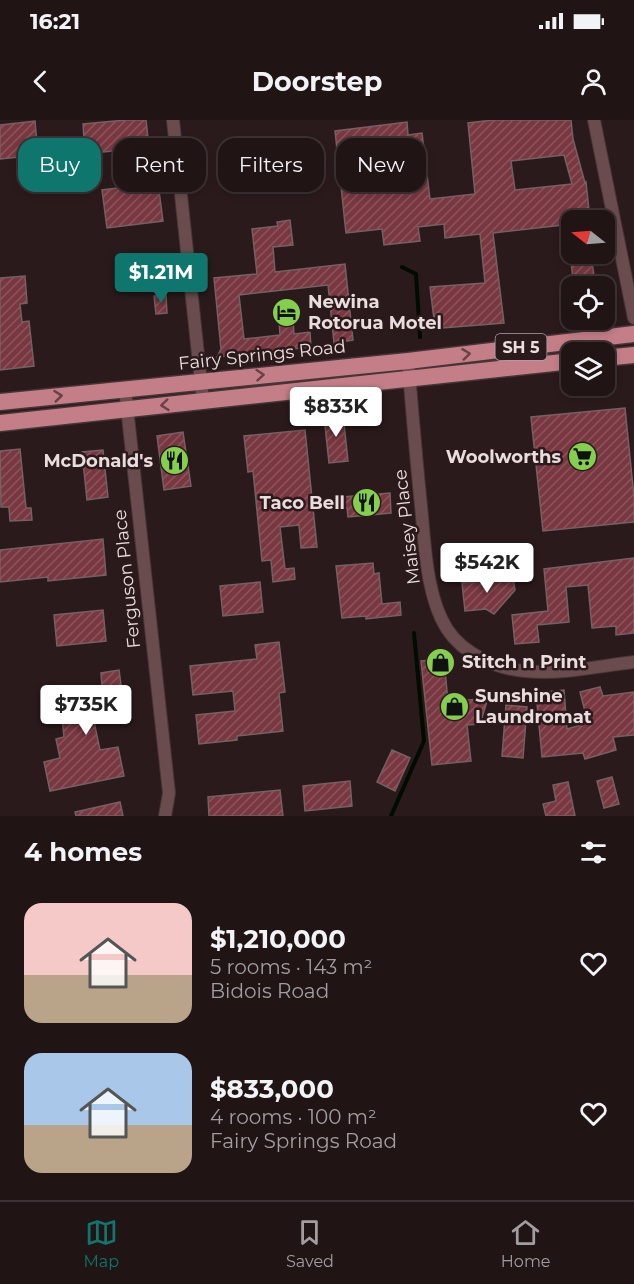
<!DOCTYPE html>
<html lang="en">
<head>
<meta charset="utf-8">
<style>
  :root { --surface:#201415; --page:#281d1e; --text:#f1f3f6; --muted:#a29ea0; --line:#3d3334; --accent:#0f766e }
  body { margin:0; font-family:Montserrat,sans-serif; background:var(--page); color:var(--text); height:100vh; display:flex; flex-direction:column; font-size:22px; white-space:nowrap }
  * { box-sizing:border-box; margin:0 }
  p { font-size:20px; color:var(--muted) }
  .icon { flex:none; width:33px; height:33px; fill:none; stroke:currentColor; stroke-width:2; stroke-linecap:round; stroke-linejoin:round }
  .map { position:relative; height:696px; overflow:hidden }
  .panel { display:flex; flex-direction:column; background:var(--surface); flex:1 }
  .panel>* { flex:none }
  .guide { position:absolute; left:18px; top:18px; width:598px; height:54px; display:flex; gap:12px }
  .needle { width:39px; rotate:287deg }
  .fabs { position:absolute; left:561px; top:90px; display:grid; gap:12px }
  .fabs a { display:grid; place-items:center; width:54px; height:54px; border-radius:12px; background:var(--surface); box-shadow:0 3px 9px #0003,0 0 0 2px var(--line); font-size:30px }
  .price { position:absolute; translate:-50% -51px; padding:0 14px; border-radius:6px; background:#fff; color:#222; font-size:20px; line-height:39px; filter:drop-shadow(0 2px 3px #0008) }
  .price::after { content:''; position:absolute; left:50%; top:36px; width:18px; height:14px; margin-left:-9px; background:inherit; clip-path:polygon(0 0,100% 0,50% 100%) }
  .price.on { background:var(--accent); color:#fff }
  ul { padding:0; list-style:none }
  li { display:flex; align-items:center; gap:18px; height:150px; padding:0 24px }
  li span { display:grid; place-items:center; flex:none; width:168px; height:120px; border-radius:18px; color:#555 }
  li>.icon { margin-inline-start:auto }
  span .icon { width:72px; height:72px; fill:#fffc; stroke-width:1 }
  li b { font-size:26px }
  h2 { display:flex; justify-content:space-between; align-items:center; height:72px; padding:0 24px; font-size:26px }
  .chip { padding:0 21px; border-radius:18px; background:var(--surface); box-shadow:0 3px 9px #0003,0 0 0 2px var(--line); font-size:21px; line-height:54px }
  .chip.on { background:var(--accent); color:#fff }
  .status { display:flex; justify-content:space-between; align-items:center; height:42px; padding:0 30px; background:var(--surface); direction:ltr }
  .status svg { height:16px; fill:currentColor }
  header { display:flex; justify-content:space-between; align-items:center; height:78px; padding:0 24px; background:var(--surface); font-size:27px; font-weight:700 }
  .tabs { display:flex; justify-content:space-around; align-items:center; height:84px; border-top:2px solid var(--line); background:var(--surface); font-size:16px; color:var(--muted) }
  .tabs a { display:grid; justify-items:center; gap:3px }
  .tabs .on { color:var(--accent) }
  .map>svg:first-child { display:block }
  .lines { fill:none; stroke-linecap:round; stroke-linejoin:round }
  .stream { stroke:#010c00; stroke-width:4 }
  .building { fill:url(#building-hatch); stroke:#756062; stroke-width:1.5; fill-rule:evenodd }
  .minor-casing { stroke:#463537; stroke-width:14 }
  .trunk-casing { stroke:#463537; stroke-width:19 }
  .minor { stroke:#6a4c4f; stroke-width:12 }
  .trunk { stroke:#c47e87; stroke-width:16 }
  .oneway { stroke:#684247 }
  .labels { text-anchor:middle; stroke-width:5; stroke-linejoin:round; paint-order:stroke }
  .shield { fill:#2b1a1c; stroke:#b1a2a4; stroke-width:1.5 }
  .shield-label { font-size:16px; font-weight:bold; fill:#eaddde }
  .poi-label { font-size:18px; font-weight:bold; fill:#eaddde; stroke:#2b1a1c; text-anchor:start }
  .street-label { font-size:18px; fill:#eaddde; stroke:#2b1a1c }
</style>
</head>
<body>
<div class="status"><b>16:21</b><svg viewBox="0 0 49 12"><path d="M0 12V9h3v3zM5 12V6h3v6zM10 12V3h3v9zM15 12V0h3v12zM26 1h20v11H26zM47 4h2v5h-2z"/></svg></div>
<header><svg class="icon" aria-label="back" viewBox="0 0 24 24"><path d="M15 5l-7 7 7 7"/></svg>Doorstep<svg class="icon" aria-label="person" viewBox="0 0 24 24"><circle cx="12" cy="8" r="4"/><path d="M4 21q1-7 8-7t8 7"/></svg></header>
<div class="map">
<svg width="634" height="696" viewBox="0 0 634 696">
  <defs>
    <pattern id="building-hatch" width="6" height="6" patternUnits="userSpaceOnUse" patternTransform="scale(1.5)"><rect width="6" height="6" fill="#793741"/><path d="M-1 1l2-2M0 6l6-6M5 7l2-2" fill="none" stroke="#8c545c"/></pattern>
  </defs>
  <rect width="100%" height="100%" fill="#2b1a1c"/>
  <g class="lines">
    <path class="stream" d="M402,147L416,154L420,217
      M391,696L424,621L414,513"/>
  </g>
  <path class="building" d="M126,0H146L149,27L85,34L83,4Z
    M493,0H571L573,19L585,63L586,62L590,100H572V104L493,113L504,203L430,209V200L434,199L430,167L485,163L480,114L445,118L444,104L418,107L420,121L384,125L382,109L346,113L335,11L407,2L408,15L422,13L430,79L475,74L468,3ZM564,35L572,64L515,70L511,41Z
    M35,1L38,35L0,39V5Z
    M158,63L163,101L107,108L102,70Z
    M290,100L293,125L273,127L275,152L345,144L353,220L334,223L328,165L239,175L244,219L280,215L279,201L293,199L294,214L310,212L311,227L217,237L221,229L214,158L257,154L252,109L278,106L277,102Z
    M570,134H591L594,156L573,159Z
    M25,156L27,183L20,184L22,202L29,201L34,246L0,250V158Z
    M160,175H166L167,193L156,194L154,176Z
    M625,288L634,377V402L543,411L531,297Z
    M343,294L348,341L329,343L324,296Z
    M305,310L317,427L301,428L299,405L280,407L285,449L294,448L295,459L273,462L271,440L262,441L253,351L248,352L244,316Z
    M183,312L191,366L164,370L157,316Z
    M20,329L26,388H31L32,400L10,401L9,387H1L0,331Z
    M103,330L108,377L87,380L82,332Z
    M390,373L391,393L348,397L347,388L343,389L342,377Z
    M103,419L106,455L48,461V457L0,462V430Z
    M634,438V513L616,515V506L592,508L588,465L566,467L569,502L537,505L539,522L515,524L512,495L548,491L544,449Z
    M373,443L374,454L379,453L382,484L400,482L401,495L366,499V496L342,498L336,446Z
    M513,457L515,470L494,494L486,489L465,491L462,463Z
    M260,462L263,492L223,496L220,466Z
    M103,490L106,521L57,526L54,495Z
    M279,522L285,572L279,573L283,611L237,616V620L199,624L196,595L235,591L233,571L193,575L190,546L257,539L255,525Z
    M444,539L448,582L488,578L480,604L467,605L471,641L432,645L421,541Z
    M119,550L125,593L93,597L100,630L118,627L124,656L50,671L44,642L60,638L56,619L64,617L59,572L102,566L101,553Z
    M600,567L603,576L634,572V615L613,617L616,630L585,639L583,633L542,637L536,573L564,570L567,609L588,603L580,572Z
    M506,585L527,587L523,638L502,636Z
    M392,630L410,638L395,671L377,662Z
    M612,657L619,684L604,688L597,661Z
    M350,661L352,686L305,691L303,666Z
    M568,662L575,696H546L543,684L556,681L553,665Z
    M280,670L283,696H209L208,677Z
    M120,682L123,696H76L75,692Z"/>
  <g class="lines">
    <defs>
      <path id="minor" d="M173,0L203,281
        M594,0L634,198
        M408,241C412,289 416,337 421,386C425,424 426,476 447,509C463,534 497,549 525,551C561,555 599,546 634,542
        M125,269L169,673L165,696"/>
      <path id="trunk" d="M604,238L634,235
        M0,282L408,241L634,214
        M0,303L572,241"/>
    </defs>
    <use href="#minor" class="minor-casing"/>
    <use href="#trunk" class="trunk-casing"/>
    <use href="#minor" class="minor"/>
    <use href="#trunk" class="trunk"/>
  </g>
  <defs><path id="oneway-chevron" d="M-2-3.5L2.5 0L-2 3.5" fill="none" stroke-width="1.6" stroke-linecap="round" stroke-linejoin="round" transform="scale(1.5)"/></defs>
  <g class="oneway">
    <use href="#oneway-chevron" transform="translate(466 234) rotate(-7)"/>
    <use href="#oneway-chevron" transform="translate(260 255) rotate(-5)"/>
    <use href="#oneway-chevron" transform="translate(58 276) rotate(-6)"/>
    <use href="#oneway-chevron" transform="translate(165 285) rotate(174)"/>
  </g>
  <defs>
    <symbol id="hotel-disc" viewBox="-11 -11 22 22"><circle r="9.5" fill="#84d04e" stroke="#2b1a1c"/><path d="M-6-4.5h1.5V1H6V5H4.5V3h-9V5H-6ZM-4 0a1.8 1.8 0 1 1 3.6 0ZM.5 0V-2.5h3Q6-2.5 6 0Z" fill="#111"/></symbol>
    <symbol id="supermarket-disc" viewBox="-11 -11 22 22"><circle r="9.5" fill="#84d04e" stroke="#2b1a1c"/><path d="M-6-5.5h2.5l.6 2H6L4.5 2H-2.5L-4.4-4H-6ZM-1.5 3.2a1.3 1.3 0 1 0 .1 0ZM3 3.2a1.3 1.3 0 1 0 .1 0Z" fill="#111"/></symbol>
    <symbol id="restaurant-disc" viewBox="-11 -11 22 22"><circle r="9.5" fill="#84d04e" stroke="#2b1a1c"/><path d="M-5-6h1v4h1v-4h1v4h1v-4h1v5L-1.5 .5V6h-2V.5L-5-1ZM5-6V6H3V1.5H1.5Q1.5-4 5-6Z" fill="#111"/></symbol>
    <symbol id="shop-disc" viewBox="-11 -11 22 22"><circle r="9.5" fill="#84d04e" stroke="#2b1a1c"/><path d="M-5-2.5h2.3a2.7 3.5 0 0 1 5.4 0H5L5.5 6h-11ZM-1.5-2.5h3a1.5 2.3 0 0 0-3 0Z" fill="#111"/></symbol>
  </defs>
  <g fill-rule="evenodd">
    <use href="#hotel-disc" x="270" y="176" width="33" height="33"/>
    <use href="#supermarket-disc" x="566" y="320" width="33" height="33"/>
    <use href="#restaurant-disc" x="158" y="324" width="33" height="33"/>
    <use href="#restaurant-disc" x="350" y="366" width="33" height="33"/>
    <use href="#shop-disc" x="424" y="526" width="33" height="33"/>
    <use href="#shop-disc" x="438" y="570" width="33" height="33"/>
  </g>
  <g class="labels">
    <rect class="shield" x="495.5" y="214" width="51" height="26" rx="4.5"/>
    <g class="shield-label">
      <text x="521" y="233">SH 5</text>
    </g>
    <g class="poi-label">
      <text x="308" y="188">Newina<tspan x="308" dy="21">Rotorua Motel</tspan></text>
      <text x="561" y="343" text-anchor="end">Woolworths</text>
      <text x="153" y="347" text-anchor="end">McDonald's</text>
      <text x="345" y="389" text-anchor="end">Taco Bell</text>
      <text x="462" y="548">Stitch n Print</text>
      <text x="475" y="582">Sunshine<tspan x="475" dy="21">Laundromat</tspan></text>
    </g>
    <g class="street-label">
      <text transform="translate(262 235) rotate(-6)" y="6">Fairy Springs Road</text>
      <text transform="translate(407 407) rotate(-97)" y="6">Maisey Place</text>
      <text transform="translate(127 459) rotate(-96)" y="6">Ferguson Place</text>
    </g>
  </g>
</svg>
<div class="fabs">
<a><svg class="needle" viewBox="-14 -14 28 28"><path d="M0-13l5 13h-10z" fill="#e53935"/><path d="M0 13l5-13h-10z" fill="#a29ea0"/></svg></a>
<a><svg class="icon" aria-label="locate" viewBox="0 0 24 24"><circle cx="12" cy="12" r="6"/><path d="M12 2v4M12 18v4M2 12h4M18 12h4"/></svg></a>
<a><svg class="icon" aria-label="layers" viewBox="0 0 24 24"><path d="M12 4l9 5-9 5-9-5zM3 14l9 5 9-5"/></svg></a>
</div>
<b class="price on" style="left:161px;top:184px">$1.21M</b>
<b class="price" style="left:336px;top:318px">$833K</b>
<b class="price" style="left:487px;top:474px">$542K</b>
<b class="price" style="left:86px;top:616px">$735K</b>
<div class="guide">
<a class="chip on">Buy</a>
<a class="chip">Rent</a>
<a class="chip">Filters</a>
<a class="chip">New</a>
</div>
</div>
<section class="panel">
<h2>4 homes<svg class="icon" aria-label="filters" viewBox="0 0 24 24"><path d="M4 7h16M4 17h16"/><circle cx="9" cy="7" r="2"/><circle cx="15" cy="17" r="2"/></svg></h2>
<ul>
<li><span style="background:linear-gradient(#f6c9c9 60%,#b9a48a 0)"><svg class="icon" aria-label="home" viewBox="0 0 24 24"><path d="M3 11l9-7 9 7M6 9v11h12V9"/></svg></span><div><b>$1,210,000</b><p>5 rooms · 143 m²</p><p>Bidois Road</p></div><svg class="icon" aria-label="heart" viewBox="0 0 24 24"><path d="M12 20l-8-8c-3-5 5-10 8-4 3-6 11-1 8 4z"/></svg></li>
<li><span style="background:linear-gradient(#a9c7e8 60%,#b9a48a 0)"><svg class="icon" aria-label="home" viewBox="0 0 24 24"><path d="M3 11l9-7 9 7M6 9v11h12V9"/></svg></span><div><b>$833,000</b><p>4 rooms · 100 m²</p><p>Fairy Springs Road</p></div><svg class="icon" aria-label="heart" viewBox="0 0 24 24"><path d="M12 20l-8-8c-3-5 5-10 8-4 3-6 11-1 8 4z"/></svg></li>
</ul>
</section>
<nav class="tabs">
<a class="on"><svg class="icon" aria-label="map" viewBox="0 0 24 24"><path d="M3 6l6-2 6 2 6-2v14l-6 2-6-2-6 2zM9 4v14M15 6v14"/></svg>Map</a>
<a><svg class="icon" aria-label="saved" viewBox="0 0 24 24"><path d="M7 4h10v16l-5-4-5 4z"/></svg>Saved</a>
<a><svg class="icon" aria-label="home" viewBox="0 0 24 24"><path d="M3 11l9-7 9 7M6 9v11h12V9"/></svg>Home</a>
</nav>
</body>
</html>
